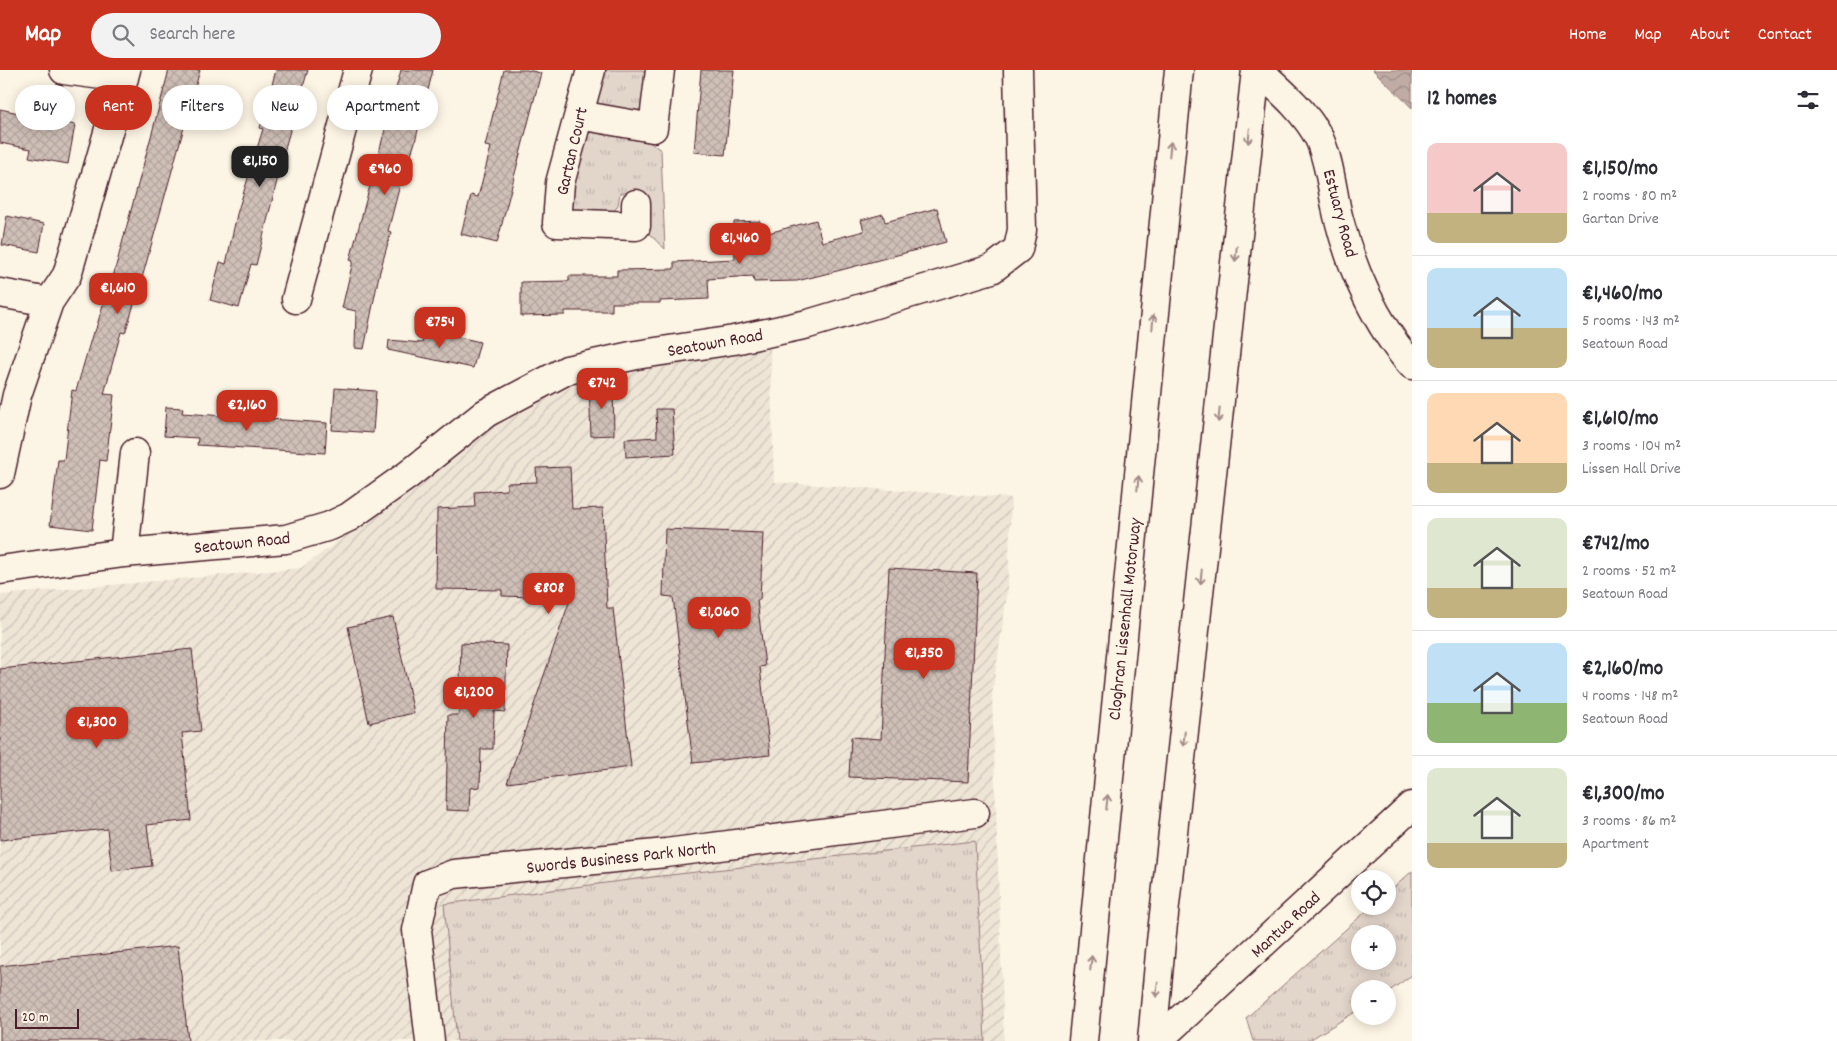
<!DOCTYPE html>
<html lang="en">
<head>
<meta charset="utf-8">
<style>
  :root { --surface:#fff; --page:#f2f2f3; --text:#2b2b33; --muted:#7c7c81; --line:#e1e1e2; --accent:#c8321e }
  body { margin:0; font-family:Dekko,sans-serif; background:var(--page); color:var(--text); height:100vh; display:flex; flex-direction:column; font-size:19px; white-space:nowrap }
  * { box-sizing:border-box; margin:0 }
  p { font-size:16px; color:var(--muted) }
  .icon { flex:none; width:28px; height:28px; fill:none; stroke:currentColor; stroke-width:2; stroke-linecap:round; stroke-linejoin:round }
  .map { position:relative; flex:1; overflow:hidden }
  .side { display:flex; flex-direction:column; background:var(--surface); width:425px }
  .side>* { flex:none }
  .guide { position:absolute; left:15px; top:15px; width:475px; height:45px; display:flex; gap:10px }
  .buttons { position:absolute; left:1351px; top:800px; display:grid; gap:10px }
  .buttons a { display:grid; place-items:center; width:45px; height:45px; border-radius:50%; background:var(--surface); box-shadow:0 2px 12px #0003; font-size:25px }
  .scale { position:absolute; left:15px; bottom:12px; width:64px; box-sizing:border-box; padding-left:5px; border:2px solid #4a1f2b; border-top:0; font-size:14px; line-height:18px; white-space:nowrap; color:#4a1f2b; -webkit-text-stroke:4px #fcf5e5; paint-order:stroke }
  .price { position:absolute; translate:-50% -42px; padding:0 11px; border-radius:10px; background:var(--accent); color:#fff; font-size:16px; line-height:32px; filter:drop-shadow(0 1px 2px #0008) }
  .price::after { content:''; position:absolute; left:50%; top:30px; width:15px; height:11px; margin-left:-8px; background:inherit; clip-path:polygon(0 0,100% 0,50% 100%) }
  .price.selected { background:#222; color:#fff }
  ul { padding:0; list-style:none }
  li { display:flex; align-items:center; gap:15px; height:125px; padding:0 15px }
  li+li { border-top:1px solid var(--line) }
  li span { display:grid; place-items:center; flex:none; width:140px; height:100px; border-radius:10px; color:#555 }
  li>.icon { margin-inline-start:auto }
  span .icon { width:60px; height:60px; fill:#fffc; stroke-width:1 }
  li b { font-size:21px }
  h2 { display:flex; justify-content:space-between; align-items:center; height:60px; padding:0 15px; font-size:21px }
  .tag { padding:0 18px; border-radius:22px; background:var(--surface); box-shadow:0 2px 12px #0003; font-size:18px; line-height:45px }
  .tag.selected { background:var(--accent); color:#fff }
  header { display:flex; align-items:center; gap:30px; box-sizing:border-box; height:70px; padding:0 25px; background:var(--accent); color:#fff }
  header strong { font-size:24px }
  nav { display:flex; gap:28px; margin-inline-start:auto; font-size:18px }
  .search { width:350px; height:45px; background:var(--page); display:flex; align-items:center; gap:12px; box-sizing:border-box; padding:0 18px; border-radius:28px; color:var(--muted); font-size:19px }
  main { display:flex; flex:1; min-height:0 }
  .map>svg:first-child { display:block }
  .industrial { fill:url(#industrial-furrows) }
  .grass { fill:url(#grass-tufts); stroke:#967a7a; fill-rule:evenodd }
  .water { fill:url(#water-waves); stroke:#917474 }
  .building { fill:url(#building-cross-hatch); stroke:#4a1f2b }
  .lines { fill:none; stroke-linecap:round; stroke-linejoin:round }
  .minor-casing { stroke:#4a1f2b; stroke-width:31 }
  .highway-casing { stroke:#4a1f2b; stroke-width:31 }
  .minor { stroke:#fcf5e5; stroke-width:28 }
  .highway { stroke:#fcf5e5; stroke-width:28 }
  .oneway { stroke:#a38a88 }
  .labels { text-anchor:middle; stroke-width:5; stroke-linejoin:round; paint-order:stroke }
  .street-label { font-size:18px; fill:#4a1f2b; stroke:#fcf5e5 }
</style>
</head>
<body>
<header>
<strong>Map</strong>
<div class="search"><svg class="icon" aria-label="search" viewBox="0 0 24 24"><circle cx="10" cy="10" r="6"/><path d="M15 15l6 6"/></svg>Search here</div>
<nav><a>Home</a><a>Map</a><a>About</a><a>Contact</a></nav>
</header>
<main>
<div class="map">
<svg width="1412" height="971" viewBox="0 0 1412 971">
  <defs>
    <pattern id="industrial-furrows" width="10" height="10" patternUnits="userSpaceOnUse" patternTransform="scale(1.25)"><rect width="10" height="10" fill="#eee5d7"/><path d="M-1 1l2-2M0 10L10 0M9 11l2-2" fill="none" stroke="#cec4b9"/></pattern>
    <pattern id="grass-tufts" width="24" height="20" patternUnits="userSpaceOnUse" patternTransform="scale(1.25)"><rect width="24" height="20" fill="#e2d5ca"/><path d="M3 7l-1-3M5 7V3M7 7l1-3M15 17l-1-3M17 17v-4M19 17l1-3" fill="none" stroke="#c3b6ae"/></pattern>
    <pattern id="water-waves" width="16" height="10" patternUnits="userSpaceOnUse" patternTransform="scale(1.25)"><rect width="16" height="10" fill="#c0aca5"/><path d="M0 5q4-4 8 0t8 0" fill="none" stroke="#9e8b87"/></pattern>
    <pattern id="building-cross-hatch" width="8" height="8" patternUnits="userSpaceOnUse" patternTransform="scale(1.25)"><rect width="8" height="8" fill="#cfc0b7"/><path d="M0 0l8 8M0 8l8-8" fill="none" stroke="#b3a59e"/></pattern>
  </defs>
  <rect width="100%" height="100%" fill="#fcf5e5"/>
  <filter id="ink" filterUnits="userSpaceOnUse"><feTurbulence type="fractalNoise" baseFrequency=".02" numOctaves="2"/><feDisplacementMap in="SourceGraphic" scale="10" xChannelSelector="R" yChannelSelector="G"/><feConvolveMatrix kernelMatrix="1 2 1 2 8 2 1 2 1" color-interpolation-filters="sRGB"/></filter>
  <g filter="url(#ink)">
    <path class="industrial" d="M770,271L774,412L1011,428L1008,519L992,625L1004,971H0V525L301,498L394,431L482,360L610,298Z"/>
    <path class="grass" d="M598,0H643L648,9L645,35L632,45L600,39L593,31Z
      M599,60L642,67L661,80L665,179L646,161L645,123H620L618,135L611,146L569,144L574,79L583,65Z
      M975,771L985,971H457L444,834L652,807Z
      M1412,801V905L1388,922V919H1360V939L1308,971H1253L1246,948L1372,836H1388V823ZM1360,864H1388V891H1360Z"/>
    <path class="water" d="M1373,0H1412V38Z"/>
    <path class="building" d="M169,0H200L139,219L125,263L121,262L104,324L114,325L106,391L100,390L92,460L50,455L58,390H64L72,320L76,321L93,262H95L108,218H110Z
      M276,0H308L287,71L256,195L251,194L239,238L210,230L220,192L226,194L237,144L263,59L260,58Z
      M401,0H433L415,72L403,111H401L388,161L391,162L379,205L364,279L355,278L356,241L342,238L353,191L350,190Z
      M504,0H527L541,3L497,173L461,164L471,125L478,127L491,77L485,76Z
      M701,0H734L725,85L694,82Z
      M0,39L75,55L68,94L29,87L31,79L0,73Z
      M937,138L946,172L841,200L797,211L754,212L753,206L708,209L709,229L660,231V233H612V241H565V245L521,246V212L569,211V206H617V200L674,199V192L735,189L734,152L760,151L761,165L816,150L822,172L864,161L861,150L883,144L885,152Z
      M7,146L44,154L39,182L2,175Z
      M426,259L480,272L473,298L388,280L389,270L422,273Z
      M613,314L614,365L591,366L589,315Z
      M335,318L376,321L373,363L332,360Z
      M166,337L183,338L182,343L327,353L325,383L197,375L198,368L164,366Z
      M656,339H672L675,384L626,387L625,369L657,367Z
      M570,397L572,439L603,438L607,538H613L631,697L507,713L573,521L535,523L534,527L502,526V520L436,519L437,439L475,437L474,422L507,420V413L537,412L536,398Z
      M665,459L763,463L760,530H757L765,596L760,597L770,685L693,693L673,527L663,526Z
      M889,498L977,503L968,712L849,707L851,667L881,669Z
      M393,547L414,643L369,653L348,557Z
      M461,573L507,575L505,642L494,641L493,679H481L480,717L470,718L469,741L446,740L448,645H459Z
      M192,579L201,661L182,663L191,750L147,755L152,796L112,801L107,759L0,770V599Z
      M178,876L188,971H0V896Z"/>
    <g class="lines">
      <defs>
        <path id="minor" d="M64,0L124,8
          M591,0L560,113L557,153L636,156V134
          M1258,0C1280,20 1305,41 1319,68C1330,93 1332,120 1338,146C1351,198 1376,255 1412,295
          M579,45L653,58L660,0
          M0,223L49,232
          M296,229L358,0
          M0,404L17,325L49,232L67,205L126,0
          M124,483L135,383
          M0,500L124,483L286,469L330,456L349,447L408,405L486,343L567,300L636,285L734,270L808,254L992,199L1018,179L1022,160L1018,0
          M430,971L417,860L427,814L454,804L666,783L975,743
          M1157,971L1412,736"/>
        <path id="highway" d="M1083,971L1179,0
          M1152,971L1161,872L1256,0"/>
      </defs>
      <use href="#minor" class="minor-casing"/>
      <use href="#highway" class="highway-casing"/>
      <use href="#minor" class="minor"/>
      <use href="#highway" class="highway"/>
    </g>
    <defs><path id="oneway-shaft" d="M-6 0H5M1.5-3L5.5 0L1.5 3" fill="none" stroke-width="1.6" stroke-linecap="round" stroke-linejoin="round" transform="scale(1.25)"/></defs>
    <g class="oneway">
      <use href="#oneway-shaft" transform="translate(1249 66) rotate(96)"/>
      <use href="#oneway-shaft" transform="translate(1170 79) rotate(-84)"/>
      <use href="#oneway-shaft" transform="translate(1236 184) rotate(96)"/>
      <use href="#oneway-shaft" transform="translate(1153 252) rotate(-84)"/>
      <use href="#oneway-shaft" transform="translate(1219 345) rotate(96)"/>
      <use href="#oneway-shaft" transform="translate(1138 413) rotate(-84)"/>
      <use href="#oneway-shaft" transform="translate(1201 507) rotate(96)"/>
      <use href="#oneway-shaft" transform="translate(1184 669) rotate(96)"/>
      <use href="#oneway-shaft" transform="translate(1107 732) rotate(-84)"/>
      <use href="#oneway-shaft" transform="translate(1091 893) rotate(-84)"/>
      <use href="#oneway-shaft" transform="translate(1157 920) rotate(95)"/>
    </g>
  </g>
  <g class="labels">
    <g class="street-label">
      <text transform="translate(571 81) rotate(-77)" y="6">Gartan Court</text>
      <text transform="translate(1341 143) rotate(75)" y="6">Estuary Road</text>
      <text transform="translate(715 272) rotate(-10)" y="6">Seatown Road</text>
      <text transform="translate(242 472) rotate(-6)" y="6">Seatown Road</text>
      <text transform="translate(1124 549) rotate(-84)" y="6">Cloghran Lissenhall Motorway</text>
      <text transform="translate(621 787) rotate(-6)" y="6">Swords Business Park North</text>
      <text transform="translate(1285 854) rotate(-43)" y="6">Mantua Road</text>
    </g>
  </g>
</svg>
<div class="buttons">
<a><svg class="icon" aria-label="locate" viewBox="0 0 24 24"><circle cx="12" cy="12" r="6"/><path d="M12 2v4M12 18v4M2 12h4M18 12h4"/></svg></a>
<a>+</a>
<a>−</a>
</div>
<div class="scale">20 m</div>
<b class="price selected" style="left:260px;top:118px">€1,150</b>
<b class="price" style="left:385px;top:126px">€960</b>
<b class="price" style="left:740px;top:195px">€1,460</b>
<b class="price" style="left:118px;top:245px">€1,610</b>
<b class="price" style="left:440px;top:279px">€754</b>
<b class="price" style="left:602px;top:340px">€742</b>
<b class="price" style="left:247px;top:362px">€2,160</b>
<b class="price" style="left:549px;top:545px">€808</b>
<b class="price" style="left:719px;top:569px">€1,060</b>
<b class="price" style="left:924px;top:610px">€1,350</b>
<b class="price" style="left:474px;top:649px">€1,200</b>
<b class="price" style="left:97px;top:679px">€1,300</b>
<div class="guide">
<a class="tag">Buy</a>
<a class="tag selected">Rent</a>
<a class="tag">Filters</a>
<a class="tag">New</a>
<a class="tag">Apartment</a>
</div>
</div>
<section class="side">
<h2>12 homes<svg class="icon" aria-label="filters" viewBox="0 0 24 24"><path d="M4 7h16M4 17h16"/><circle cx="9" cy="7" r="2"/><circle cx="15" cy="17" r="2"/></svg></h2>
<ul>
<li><span style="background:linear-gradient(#f6c9c9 70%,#c2b280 0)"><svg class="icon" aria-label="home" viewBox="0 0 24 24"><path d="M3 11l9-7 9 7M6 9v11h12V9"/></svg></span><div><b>€1,150/mo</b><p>2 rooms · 80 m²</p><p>Gartan Drive</p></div></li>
<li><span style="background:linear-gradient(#bfe0f5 60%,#c2b280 0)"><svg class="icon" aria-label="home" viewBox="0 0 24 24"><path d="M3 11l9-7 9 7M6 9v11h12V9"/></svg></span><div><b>€1,460/mo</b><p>5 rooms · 143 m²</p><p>Seatown Road</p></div></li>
<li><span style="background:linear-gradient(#ffd9b3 70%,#c2b280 0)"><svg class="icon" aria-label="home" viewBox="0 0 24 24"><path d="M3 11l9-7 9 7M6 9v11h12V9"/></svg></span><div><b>€1,610/mo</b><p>3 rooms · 104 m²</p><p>Lissen Hall Drive</p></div></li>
<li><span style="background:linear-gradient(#dfe7d0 70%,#c2b280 0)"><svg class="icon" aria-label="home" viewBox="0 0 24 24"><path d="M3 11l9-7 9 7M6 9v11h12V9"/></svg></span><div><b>€742/mo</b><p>2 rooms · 52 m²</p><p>Seatown Road</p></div></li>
<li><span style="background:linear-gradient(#bfe0f5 60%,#8fb573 0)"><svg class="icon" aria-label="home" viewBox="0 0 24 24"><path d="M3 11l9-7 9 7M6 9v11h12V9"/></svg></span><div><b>€2,160/mo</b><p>4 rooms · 148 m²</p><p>Seatown Road</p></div></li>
<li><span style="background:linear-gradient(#dfe7d0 75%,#c2b280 0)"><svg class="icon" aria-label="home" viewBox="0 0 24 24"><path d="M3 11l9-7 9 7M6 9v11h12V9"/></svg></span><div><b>€1,300/mo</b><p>3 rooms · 86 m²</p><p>Apartment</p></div></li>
</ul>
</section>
</main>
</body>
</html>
